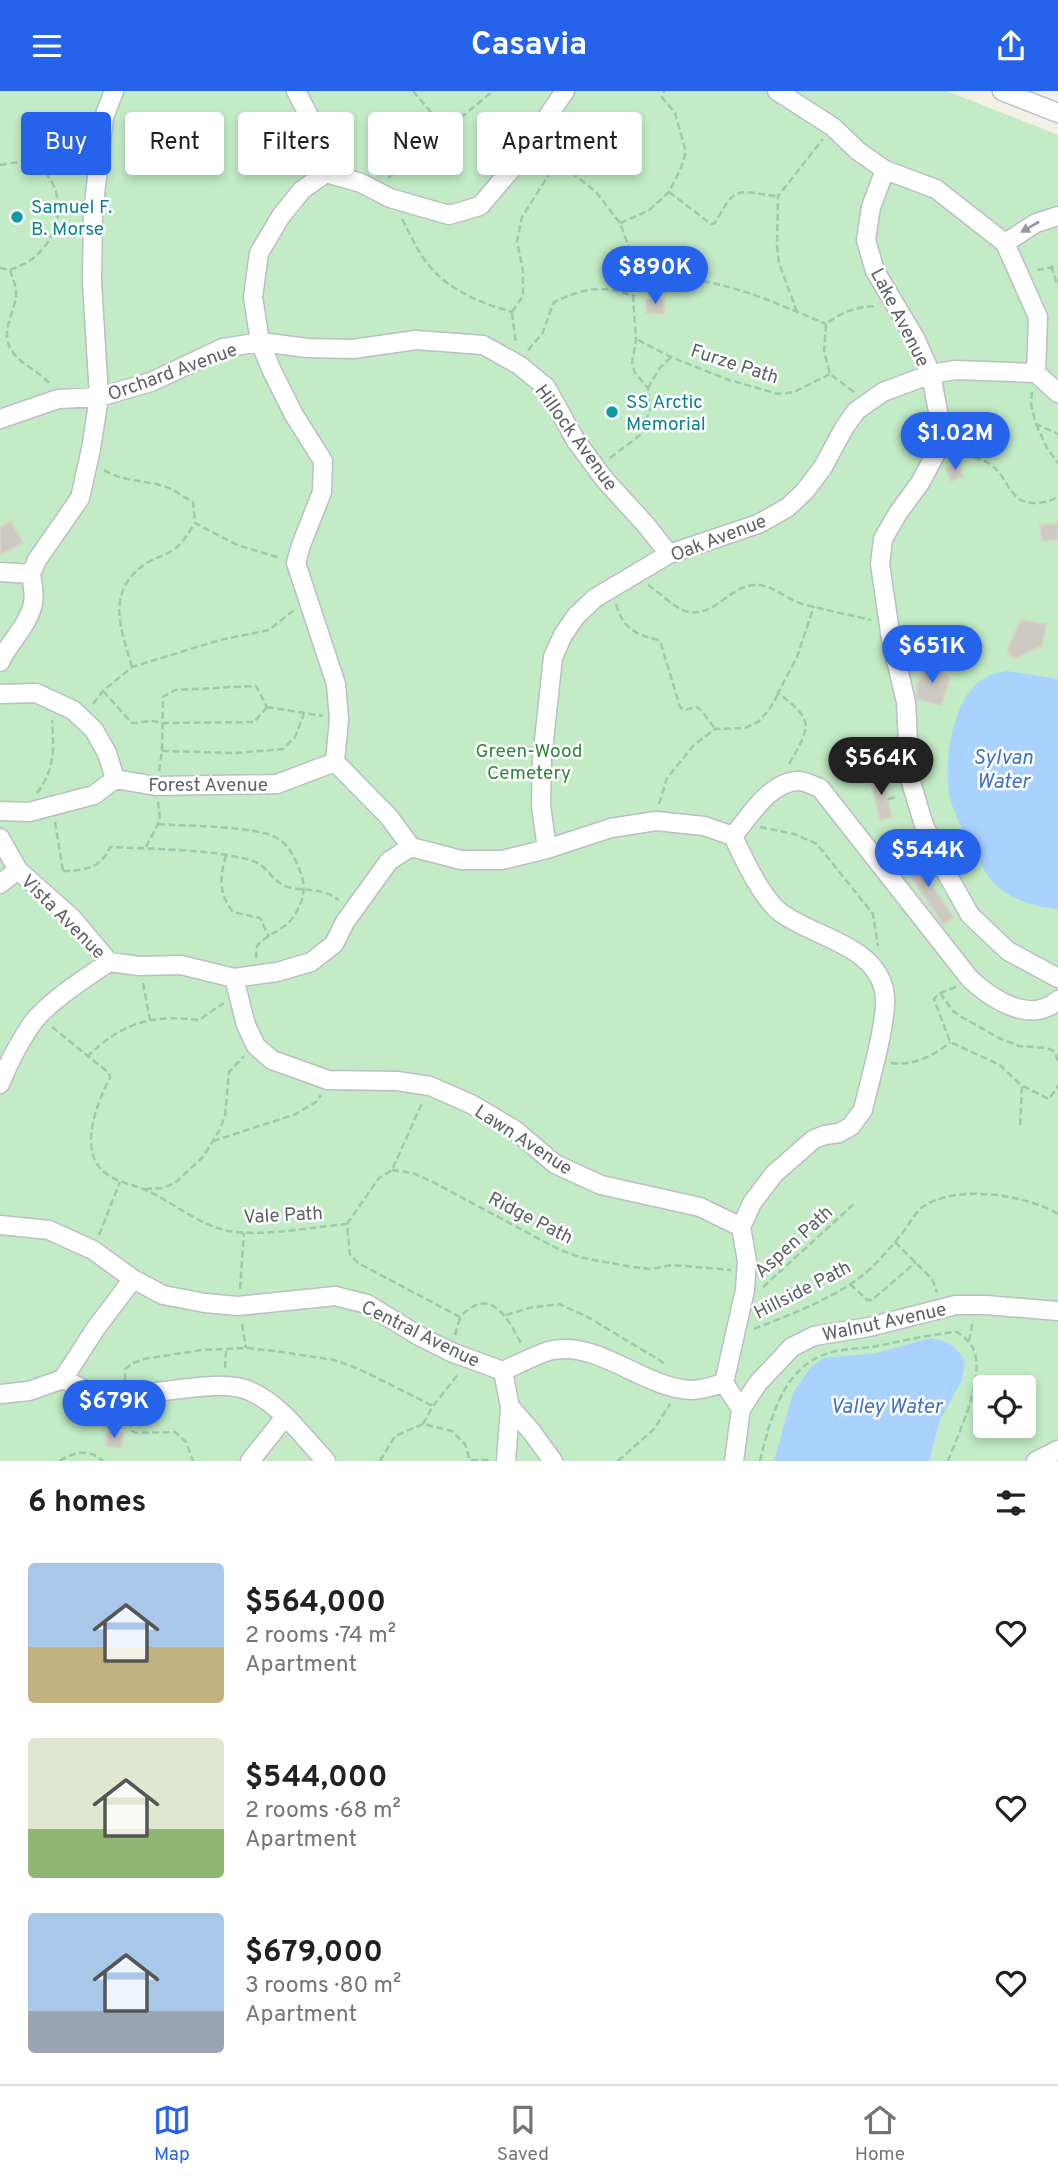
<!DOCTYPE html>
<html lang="en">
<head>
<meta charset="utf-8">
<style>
  :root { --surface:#fff; --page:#f6f6f6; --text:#202124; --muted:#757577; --line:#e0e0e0; --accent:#2563eb }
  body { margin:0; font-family:Overpass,sans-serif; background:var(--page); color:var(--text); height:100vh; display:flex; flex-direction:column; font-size:26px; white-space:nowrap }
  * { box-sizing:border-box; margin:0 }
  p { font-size:23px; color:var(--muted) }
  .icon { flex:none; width:38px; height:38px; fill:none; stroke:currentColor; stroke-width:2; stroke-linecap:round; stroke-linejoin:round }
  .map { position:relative; height:1370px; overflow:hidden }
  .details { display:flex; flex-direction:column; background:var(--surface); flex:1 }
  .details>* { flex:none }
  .banner { position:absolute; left:21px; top:21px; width:700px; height:63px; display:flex; gap:14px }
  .buttons { position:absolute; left:973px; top:1284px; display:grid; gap:14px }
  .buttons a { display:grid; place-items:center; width:63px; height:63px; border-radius:7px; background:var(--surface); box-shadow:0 4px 10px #0003; font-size:35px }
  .price { position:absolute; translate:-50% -60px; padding:0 16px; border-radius:24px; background:var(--accent); color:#fff; font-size:23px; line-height:46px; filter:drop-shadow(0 2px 4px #0008) }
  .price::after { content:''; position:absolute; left:50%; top:42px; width:21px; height:16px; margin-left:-10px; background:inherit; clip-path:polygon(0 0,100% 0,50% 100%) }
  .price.current { background:#222; color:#fff }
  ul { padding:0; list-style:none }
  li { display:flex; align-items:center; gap:21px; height:175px; padding:0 28px }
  li span { display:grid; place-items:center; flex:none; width:196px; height:140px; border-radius:7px; color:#555 }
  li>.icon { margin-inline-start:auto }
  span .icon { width:84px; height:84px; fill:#fffc; stroke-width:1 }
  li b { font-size:30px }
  h2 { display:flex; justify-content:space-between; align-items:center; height:84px; padding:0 28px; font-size:30px }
  .pill { padding:0 24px; border-radius:7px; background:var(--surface); box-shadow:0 4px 10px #0003; font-size:24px; line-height:63px }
  .pill.current { background:var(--accent); color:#fff }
  header { display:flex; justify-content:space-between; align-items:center; height:91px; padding:0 28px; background:var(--accent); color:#fff; font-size:32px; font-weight:700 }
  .tabs { display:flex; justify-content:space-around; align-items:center; height:98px; border-top:2px solid var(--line); background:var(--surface); font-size:19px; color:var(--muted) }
  .tabs a { display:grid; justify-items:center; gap:4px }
  .tabs .current { color:var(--accent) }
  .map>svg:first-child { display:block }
  .green { fill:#c2ebc6; fill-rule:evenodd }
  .water { fill:#aad2ff }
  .building { fill:#cdcac4; stroke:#d7d3c5; stroke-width:2 }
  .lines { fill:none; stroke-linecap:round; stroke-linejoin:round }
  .minor-casing { stroke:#bbbec3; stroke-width:21 }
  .path { stroke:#99caab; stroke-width:2.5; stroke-dasharray:7 3.5; stroke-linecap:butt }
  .minor { stroke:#fff; stroke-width:18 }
  .oneway { fill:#96999d }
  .culture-dot { fill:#0f9aa8; stroke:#fff; stroke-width:2.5 }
  .labels { text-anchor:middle; stroke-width:5; stroke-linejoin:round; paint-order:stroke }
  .culture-label { font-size:19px; fill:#0d838f; stroke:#fff; text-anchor:start }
  .street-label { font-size:19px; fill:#5e6268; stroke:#fff }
  .park-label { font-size:19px; fill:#2e873a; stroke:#fff }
  .water-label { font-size:21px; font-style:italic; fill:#3e73c5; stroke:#fff }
</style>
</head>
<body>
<header><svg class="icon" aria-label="menu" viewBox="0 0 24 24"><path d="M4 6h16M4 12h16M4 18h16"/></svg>Casavia<svg class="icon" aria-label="share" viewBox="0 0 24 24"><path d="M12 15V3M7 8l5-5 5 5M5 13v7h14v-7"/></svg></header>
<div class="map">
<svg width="1058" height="1370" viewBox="0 0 1058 1370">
  <rect width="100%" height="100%" fill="#f2f0e7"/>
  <path class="green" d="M0,0H947L1058,44V1370H0ZM985,1297H1024V1335H985Z"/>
  <path class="water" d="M1006,580L1058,588V818C1037,816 1015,810 998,796C987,787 981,772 974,760C966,745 956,727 951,711C942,678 951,604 985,587C991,583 999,582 1006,580Z
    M930,1247C948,1250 955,1254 965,1270L962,1289L940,1329L929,1370H774L793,1302L811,1276L824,1267L877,1262Z"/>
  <path class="building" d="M646,208H664V223L646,222Z
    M958,372L963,385L951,390L946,377Z
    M11,430L23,452L0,464V436Z
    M1058,432V449L1042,450L1040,434Z
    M1021,529L1046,533L1042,555L1015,567L1009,564L1008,557Z
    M931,572L950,587L941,614L917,608V593L923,580Z
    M882,683L892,726L880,729L870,686Z
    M917,763L934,798L954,826L944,834L914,791L905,768Z
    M108,1340L123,1342L121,1357L106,1355Z"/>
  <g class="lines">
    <defs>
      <path id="minor" d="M296,0L308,23L326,82L302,99L281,125L259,162L253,206L260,251L272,280L294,324L323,370L322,401L301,454L296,472L336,593L339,628L335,671L389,726L411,756L461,769H502L547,758L611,737L656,730L704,735L733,745C743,767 762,807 780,821C812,846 874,853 884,899C890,923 869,992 863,1019L851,1035L839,1042L825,1044L814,1048L774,1083L752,1112L741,1136L747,1170L745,1199L724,1292L741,1318L734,1370
        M777,0L833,36L858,60L885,79L936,98L1005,152L1038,226L1036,282L1058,302
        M1002,0L1058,22
        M885,79L871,116L866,149L875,180L915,247L931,283L939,326L936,362L920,392L898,422L883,448L880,473L891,548L906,611L910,688L924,734L943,776L970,824L1008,860L1058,887
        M326,82L361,92L390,107L449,124L480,115L514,75L565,0
        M1005,152L1036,132L1058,125
        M0,328L58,308L99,306L151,291L223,257L260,251L308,257L353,258L416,249L483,254L519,274L546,296L576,350L605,389L646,434L669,463
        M0,481L31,483L37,469L80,407L91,358L99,306L92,191L93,121L104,26L114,0
        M0,571C9,551 29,534 33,512C35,503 32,491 31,483
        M0,603L36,602L73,619L94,639L107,662L115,688
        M0,720L29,721L94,704L115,688L156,695L277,693L335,671
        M733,745C750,725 770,690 799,690C806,690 813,695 820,697L970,888C992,908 1030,934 1058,909
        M0,747L18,779
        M547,758L541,715L542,668L553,566L563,544L576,525L595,507L669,463L758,433L787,417L805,400L823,376L844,337L856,320L883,301L931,283L955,279L1036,282
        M0,793L18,779L72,827L109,871L139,875L181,874L234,887L277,881L311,871L334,853L345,831L389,770L411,756
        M234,887L246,934L256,955L272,969L328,989L397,990L430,995L471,1013L515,1039L555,1073L601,1094L700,1116L741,1136
        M0,993C8,973 19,952 31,934C47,911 86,887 109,871
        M0,1134L49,1139L93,1159L133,1188L163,1204L205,1212L238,1215L335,1205L367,1213L419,1245L451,1261L503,1280L510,1316L531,1340L553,1370
        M503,1280C517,1274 538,1262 553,1259C600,1250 645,1298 692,1299C702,1299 714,1295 724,1292
        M63,1288L96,1237L133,1188
        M0,1303L29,1300L63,1288C74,1293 86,1301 97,1303C142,1311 216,1283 252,1301C282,1315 303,1346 326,1370
        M741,1318L758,1292L792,1256L814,1245L869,1236L956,1214H986L1058,1220
        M250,1370L285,1326
        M506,1370L510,1316
        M1036,1370L1058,1359"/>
    </defs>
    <use href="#minor" class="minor-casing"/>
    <path class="path" d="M413,0L446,39
      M553,45L566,54L557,70L596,101L620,132L640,187L634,205
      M0,74L31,69
      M388,87L493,0
      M669,101L711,133L715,132C737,92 735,101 778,105
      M402,128C409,141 415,155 424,168C444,197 479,212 512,221
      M620,132L648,120L669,101L681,77L686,61L675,22L662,6L664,0
      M1051,175L1058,195
      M0,177L10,179
      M10,179C20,175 30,171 38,163C67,134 65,91 31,69C32,57 34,52 45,48L64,56L82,58
      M10,179C13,188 17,196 16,206C13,225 0,242 12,260C21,274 39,280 50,293
      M1037,179L1058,175
      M640,187C711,182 762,206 826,233
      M512,221L523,205V179L517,150L522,126L557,71
      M797,221L779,172L777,155L778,105L823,48
      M512,222L516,253
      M638,249L671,266L726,288L778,303L794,301L830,283
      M528,259L542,243L554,211C585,197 602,193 633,205L636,249L632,272L635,282L648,297L650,319L640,344L610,367
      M648,297L659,278L671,266
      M854,301L830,283L824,260L826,233C843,220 856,216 877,215
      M1032,301L1031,314L1036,333L1058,343
      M1036,333L1047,357L1058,372
      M953,364C965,365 980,366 990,373C1010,387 1008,414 1038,412C1045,411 1052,410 1058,405
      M104,379C120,390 143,389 163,395C174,398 183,406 193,411L195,432L237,454L280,467
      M648,494C661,502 674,518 689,521C715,526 732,492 758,494C775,495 787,509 803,513C825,519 849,524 871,529
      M616,513C623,537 634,543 658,549L661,553L680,616L684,619L697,616L702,620L715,638
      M132,576C121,537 105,502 145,473C155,466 169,464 178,455C184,450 189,440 194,434
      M103,600L132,632L153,630L163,632L254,631L267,616
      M93,613L103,600L132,576L220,549L269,539L294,519
      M267,616L323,625
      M162,660L236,662L283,658L295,646L304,623
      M880,661L891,660
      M789,673C810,636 816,630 778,602L797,566L814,515
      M159,680L162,660L163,606L175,599L256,595L267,616
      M37,702C55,679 54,656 52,629
      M888,708L897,706
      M659,713L667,687L694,654L715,638L745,637L758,631L769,619L778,603
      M55,731L63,780
      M158,733C185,735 254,735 275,746C289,753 295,767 300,780C307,796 303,811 294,825C283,841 267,842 257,855L256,867
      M760,736L794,743L817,753L873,823L878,855
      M146,756L160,729L158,711
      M226,764C220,787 218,802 233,821L260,827L269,846
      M63,780C85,779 101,778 110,756C151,758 211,758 250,769C269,774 271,791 288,796C307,801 321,796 339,809
      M143,892L150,929
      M956,896L940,902L934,908L950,951L1000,974L1022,995L1020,1035
      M940,902L953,920L960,925L999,947L1019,955L1047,957L1055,961L1058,971
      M52,936L109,982L110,987C97,1011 78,1059 104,1081C117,1092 133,1093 148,1100C173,1112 197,1132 224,1139C258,1147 312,1136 347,1133L350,1164L358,1172L460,1226C491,1193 508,1228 522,1254
      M87,966C121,932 152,923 199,929L224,912
      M891,972C912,975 935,965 950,951
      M1023,995L1049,1008L1058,995
      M213,1050L296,1023L316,1011L321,1004
      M392,1079L413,1082L431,1090L558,1158L579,1166L632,1176L651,1178L673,1174L731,1179
      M145,1098L162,1097L175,1092L203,1066L219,1040L225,1025L229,981L244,965
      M347,1133L379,1087L392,1079L423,1010
      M99,1144L120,1091
      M895,1151L932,1188L937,1201
      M850,1193L867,1209H872L916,1171
      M763,1196L856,1111
      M240,1198L244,1142
      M506,1224L529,1217L559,1213L586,1225L661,1270L666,1275
      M242,1233L246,1257
      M754,1238C787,1225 826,1210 855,1190C874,1177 890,1157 904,1140C910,1132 916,1120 924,1115C957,1093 1027,1104 1058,1123
      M455,1244L460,1227
      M969,1250L973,1229
      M225,1277L226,1260
      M125,1289V1278L133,1272L144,1268L202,1259L246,1257L275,1260L334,1269L359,1278L433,1315
      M128,1319L132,1340L136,1342L175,1341L186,1351L193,1370
      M423,1333L433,1315L459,1282
      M471,1369H489
      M60,1370C74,1360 90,1358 103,1370
      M380,1370L395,1345L423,1333L452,1340L465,1353L470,1370
      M618,1370L654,1338L670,1313
      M760,1370C770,1329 783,1275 829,1262C844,1257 862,1258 877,1255C903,1250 930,1243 957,1241C965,1247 972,1252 975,1262C983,1292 959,1341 948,1370"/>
    <use href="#minor" class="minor"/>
  </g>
  <defs><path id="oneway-solid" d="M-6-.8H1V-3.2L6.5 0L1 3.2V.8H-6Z" transform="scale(1.75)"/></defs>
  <use class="oneway" href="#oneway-solid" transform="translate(1030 136) rotate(150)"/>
  <g class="culture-dot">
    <circle cx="17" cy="126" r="7"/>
    <circle cx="612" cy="321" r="7"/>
  </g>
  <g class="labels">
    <g class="culture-label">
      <text x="31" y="122">Samuel F.<tspan x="31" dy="22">B. Morse</tspan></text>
      <text x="626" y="317">SS Arctic<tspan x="626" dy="22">Memorial</tspan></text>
    </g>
    <g class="street-label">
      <text transform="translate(901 226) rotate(63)" y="7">Lake Avenue</text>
      <text transform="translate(735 272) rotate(18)" y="7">Furze Path</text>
      <text transform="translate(172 280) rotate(-20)" y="7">Orchard Avenue</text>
      <text transform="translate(577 346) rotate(54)" y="7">Hillock Avenue</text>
      <text transform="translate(718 446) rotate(-21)" y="7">Oak Avenue</text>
      <text x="208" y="700">Forest Avenue</text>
      <text transform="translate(64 825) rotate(45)" y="7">Vista Avenue</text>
      <text transform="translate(524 1048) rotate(33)" y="7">Lawn Avenue</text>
      <text transform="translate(283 1123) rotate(-3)" y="7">Vale Path</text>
      <text transform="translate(531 1126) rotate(27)" y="7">Ridge Path</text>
      <text transform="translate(793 1150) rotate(-42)" y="7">Aspen Path</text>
      <text transform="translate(802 1198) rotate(-27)" y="7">Hillside Path</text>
      <text transform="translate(884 1230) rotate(-12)" y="7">Walnut Avenue</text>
      <text transform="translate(421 1242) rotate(26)" y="7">Central Avenue</text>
    </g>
    <g class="park-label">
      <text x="529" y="666">Green-Wood<tspan x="529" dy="22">Cemetery</tspan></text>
    </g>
    <g class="water-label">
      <text x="1003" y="673">Sylvan<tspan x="1003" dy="24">Water</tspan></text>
      <text x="886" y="1322">Valley Water</text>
    </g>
  </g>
</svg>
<div class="buttons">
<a><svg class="icon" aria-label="locate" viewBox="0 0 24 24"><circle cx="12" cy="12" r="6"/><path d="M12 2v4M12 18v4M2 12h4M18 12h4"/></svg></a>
</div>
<b class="price" style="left:655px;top:215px">$890K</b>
<b class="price" style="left:955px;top:381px">$1.02M</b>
<b class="price" style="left:932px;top:594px">$651K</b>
<b class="price current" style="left:881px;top:706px">$564K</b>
<b class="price" style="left:928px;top:798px">$544K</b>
<b class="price" style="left:114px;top:1349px">$679K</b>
<div class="banner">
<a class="pill current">Buy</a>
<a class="pill">Rent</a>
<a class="pill">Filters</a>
<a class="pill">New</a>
<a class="pill">Apartment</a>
</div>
</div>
<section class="details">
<h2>6 homes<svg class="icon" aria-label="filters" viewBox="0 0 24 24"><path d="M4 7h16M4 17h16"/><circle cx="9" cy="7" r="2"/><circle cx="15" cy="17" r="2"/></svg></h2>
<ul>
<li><span style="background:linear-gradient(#a9c7e8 60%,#c2b280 0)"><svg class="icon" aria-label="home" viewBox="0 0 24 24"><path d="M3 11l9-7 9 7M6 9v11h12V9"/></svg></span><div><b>$564,000</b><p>2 rooms · 74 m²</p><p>Apartment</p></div><svg class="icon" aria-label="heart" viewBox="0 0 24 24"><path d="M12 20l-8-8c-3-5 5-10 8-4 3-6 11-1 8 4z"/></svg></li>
<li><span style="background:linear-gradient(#dfe7d0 65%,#8fb573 0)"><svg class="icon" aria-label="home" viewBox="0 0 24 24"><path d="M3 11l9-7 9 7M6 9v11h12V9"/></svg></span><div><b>$544,000</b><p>2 rooms · 68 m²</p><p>Apartment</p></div><svg class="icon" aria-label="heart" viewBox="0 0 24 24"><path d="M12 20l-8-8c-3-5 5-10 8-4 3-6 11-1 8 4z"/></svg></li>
<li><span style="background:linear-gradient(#a9c7e8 70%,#9aa5b1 0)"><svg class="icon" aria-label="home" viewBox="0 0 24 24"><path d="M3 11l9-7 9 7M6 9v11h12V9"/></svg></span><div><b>$679,000</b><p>3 rooms · 80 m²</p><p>Apartment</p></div><svg class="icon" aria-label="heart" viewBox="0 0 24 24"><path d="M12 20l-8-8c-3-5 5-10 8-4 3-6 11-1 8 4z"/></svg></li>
</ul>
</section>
<nav class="tabs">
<a class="current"><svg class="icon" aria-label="map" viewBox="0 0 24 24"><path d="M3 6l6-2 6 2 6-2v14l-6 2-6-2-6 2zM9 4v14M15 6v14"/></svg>Map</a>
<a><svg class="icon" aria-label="saved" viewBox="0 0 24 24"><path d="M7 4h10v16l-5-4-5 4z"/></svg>Saved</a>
<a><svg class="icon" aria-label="home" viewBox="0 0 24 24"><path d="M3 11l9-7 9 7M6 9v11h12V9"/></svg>Home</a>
</nav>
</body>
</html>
